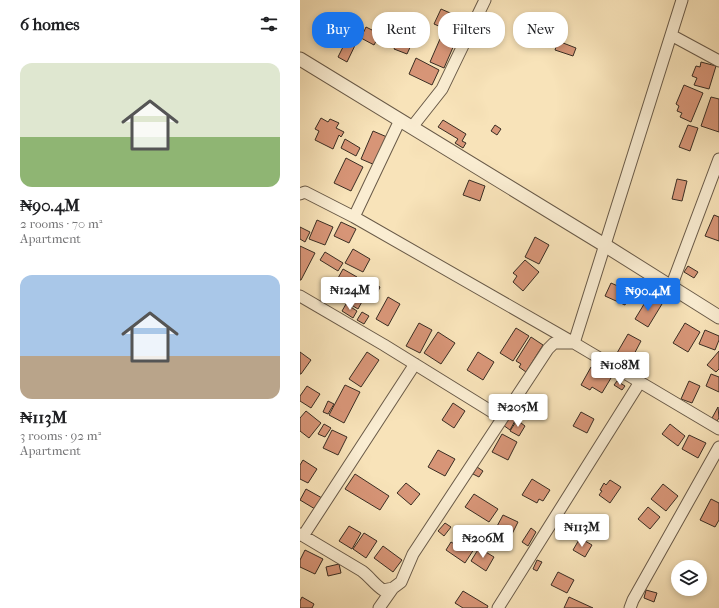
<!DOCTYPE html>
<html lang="en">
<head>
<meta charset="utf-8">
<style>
  :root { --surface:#fff; --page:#f2f2f2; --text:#202124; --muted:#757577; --accent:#1a73e8 }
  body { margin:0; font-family:"IM FELL French Canon",serif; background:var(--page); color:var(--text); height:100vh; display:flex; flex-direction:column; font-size:15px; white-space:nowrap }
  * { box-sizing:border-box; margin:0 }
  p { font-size:13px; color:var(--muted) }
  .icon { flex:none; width:22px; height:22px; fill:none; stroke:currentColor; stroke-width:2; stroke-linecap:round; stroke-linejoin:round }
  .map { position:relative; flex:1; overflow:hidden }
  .panel { display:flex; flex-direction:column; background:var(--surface); width:300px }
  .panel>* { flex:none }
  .top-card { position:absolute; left:12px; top:12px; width:347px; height:36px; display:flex; gap:8px }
  .controls { position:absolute; left:371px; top:560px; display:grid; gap:8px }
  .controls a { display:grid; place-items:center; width:36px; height:36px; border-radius:50%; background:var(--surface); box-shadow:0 2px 6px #0003; font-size:20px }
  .price { position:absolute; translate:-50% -34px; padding:0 9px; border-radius:4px; background:#fff; color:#222; font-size:13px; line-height:26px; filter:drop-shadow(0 1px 2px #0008) }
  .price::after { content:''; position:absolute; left:50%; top:24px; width:12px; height:9px; margin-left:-6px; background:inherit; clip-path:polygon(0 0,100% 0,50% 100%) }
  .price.current { background:var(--accent); color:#fff }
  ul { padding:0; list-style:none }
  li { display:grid; align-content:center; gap:8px; height:212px; padding:0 20px }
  li span { display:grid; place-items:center; height:124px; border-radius:12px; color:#555 }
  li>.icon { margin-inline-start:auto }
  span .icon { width:72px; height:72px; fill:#fffc; stroke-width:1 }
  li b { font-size:17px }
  h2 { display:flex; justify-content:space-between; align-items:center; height:48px; padding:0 20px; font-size:17px }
  .pill { padding:0 14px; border-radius:16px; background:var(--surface); box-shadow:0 2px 6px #0003; font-size:14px; line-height:36px }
  .pill.current { background:var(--accent); color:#fff }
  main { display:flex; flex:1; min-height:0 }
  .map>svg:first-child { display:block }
  .building { fill:#d79577; stroke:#392d23 }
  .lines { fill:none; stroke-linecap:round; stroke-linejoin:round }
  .minor-casing { stroke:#695a48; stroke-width:13 }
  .tertiary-casing { stroke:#695a48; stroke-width:15 }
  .minor { stroke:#faedd2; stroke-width:11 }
  .tertiary { stroke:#faedd2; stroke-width:13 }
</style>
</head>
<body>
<main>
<section class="panel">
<h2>6 homes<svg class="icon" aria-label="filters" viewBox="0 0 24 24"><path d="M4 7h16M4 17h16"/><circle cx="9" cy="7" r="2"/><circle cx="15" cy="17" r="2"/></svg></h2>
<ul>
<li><span style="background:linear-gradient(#dfe7d0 60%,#8fb573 0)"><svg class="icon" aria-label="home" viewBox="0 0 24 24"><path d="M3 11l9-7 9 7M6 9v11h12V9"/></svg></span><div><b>₦90.4M</b><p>2 rooms · 70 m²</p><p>Apartment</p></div></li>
<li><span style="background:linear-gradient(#a9c7e8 65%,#b9a48a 0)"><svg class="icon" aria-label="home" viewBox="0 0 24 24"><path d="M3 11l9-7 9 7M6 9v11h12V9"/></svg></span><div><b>₦113M</b><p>3 rooms · 92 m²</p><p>Apartment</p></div></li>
</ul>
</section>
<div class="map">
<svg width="419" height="608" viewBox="0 0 419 608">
  <rect width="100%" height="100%" fill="#f8e3b9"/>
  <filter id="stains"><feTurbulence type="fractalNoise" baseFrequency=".005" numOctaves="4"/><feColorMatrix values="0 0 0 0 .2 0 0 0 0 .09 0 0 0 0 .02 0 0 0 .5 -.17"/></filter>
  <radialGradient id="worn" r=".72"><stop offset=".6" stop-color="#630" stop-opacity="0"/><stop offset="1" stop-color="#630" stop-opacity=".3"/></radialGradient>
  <path class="building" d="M141,9L164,19L157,34L134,24Z
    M104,26L111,29L107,39L113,41L107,54L94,49Z
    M66,27L80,34L74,45L61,38Z
    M51,31L60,35L47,62L38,57Z
    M140,39L154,45L144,68L130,62Z
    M258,41L276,48L273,56L255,50Z
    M116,58L139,70L132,85L109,74Z
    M401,62L416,66L409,89L394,85L397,78L392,76L396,66L400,67Z
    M384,85L403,93L391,122L380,117L382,113L377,111L379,106L376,104Z
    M411,97L419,99V132L401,126Z
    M21,118L28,122L30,119L39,123L36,128L44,132L41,137L39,135L33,149L15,140L19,131L15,129Z
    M143,120L166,134L162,141L166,143L163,148L155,143L158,139L138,127Z
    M195,125L201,129L197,135L191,131Z
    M388,125L398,128L390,151L379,147Z
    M73,131L87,137L75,165L61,159Z
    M45,139L60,148L56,156L41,148Z
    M46,158L63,167L51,191L34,183Z
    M377,179L387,181L382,201L372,199Z
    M169,180L185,186L180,201L163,195Z
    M414,215L419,217V241L405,236Z
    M17,220L33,227L25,245L9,239Z
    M41,222L56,229L49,243L34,236Z
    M0,227L10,232L5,242L0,239Z
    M235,237L249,245L239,264L225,257Z
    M0,246L15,253L1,280H0Z
    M53,249L70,259L63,272L45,263Z
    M25,252L43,263L38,271L20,260Z
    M225,260L239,272L223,291L213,282L217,276L213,273Z
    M388,266L398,272L394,278L384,272Z
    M43,269L57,277L47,296L32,289Z
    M64,279L80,287L74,300L58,292Z
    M311,283L331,292L325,305L305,296Z
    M54,293L64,298L58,309L48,303Z
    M349,296L362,304L348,327L335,319Z
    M88,297L100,304L88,326L76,319Z
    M46,304L57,311L53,318L42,311Z
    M62,312L69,316L64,324L57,320Z
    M119,323L132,330L120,353L106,346Z
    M385,323L400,332L388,352L373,343Z
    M216,328L229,336L213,361L200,353Z
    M405,330L419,336V340L415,350L399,344Z
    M138,332L155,343L141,364L124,353Z
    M328,334L341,341L331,360L317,353Z
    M231,337L243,345L226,372L219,367L221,364L216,361Z
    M419,351V369L416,372L407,365Z
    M0,352L11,360L1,374H0Z
    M67,352L79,360L61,387L49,379Z
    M178,352L194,362L183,380L167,370Z
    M291,367L311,378L302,393L292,387L290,390L281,385Z
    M411,374L419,377V392L406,386Z
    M317,381L325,386L322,390L314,385Z
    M389,381L400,386L392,403L381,399Z
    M45,385L60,392L44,423L29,415Z
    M7,386L20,394L11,408L0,401V396Z
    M28,401L34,404L28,414L23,412Z
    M153,403L165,411L154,428L142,420Z
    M418,407L419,418L417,421L412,418Z
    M6,411L21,423L9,438L0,431V418Z
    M281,412L294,419L287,433L273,426Z
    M209,414L216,419L210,430L203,425Z
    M217,420L225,426L219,436L210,431Z
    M24,424L31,428L25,437L18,434Z
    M370,424L385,436L378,446L362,434Z
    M32,430L47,437L38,455L23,448Z
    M202,434L217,442L208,460L192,452Z
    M389,435L406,443L398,458L382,449Z
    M138,450L155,459L145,476L128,467Z
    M3,460L17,469L8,483L0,479V465Z
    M177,467L183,471L179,477L173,474Z
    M55,474L89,496L80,510L45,489Z
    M232,479L250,490L243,501L239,499L237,503L222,495Z
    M310,480L321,487L310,503L299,495L302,491L300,490L304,483L306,485Z
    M106,483L120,494L111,505L97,493Z
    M363,484L378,496L366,511L351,499Z
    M6,489L22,498L15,509L0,500Z
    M174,494L198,509L189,522L165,507Z
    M411,499L419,503V520L415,527L400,520Z
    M348,507L360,517L350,529L338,519Z
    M203,515L218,522L210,538L195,530Z
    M289,522L301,528L294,539L283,534Z
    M145,523L151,527L144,536L138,531Z
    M49,526L61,533L52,549L39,541Z
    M231,528L236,532L228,546L222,542Z
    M64,533L77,541L66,558L53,549Z
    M162,536L176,546L165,563L146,550L151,542L156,545Z
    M280,538L292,545L285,557L273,550Z
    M83,546L102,560L93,572L74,558Z
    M179,548L194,557L186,571L171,561Z
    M5,550L23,559L15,574L0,567V560Z
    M237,560L242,562L237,571L233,569Z
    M39,564L41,573L28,576L26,567Z
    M258,572L274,580L267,593L251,585Z
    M346,590L357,593L354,602L344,598Z
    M163,591L188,606L187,608H163L155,603Z
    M2,597L14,604L12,608H0V601Z
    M269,597L293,608H264Z"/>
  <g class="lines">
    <defs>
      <path id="minor" d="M371,35L419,61
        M112,127L142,89L185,0
        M0,194L5,192L54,217L274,343L382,0
        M54,217L100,120
        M371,287L419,159
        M0,296L84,345L202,418
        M0,534L62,571C70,577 75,585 83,590L93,588L101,582L113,554L248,349L254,343H274L419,429
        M3,536L115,364
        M79,608L93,588
        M198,608L340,382
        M330,608L333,600L419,447"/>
      <path id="tertiary" d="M0,59L306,246L419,317"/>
    </defs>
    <use href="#minor" class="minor-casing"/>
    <use href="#tertiary" class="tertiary-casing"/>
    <use href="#minor" class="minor"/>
    <use href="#tertiary" class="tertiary"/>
  </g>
  <rect width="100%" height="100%" filter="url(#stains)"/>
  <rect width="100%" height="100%" fill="url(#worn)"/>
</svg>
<div class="controls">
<a><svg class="icon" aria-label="layers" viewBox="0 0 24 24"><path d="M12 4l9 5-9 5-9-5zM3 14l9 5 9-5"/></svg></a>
</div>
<b class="price" style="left:50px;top:311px">₦124M</b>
<b class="price current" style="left:348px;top:312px">₦90.4M</b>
<b class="price" style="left:320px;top:386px">₦108M</b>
<b class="price" style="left:218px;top:428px">₦205M</b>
<b class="price" style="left:282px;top:548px">₦113M</b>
<b class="price" style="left:183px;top:559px">₦206M</b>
<div class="top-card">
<a class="pill current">Buy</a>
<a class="pill">Rent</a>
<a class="pill">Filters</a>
<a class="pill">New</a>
</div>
</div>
</main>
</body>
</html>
